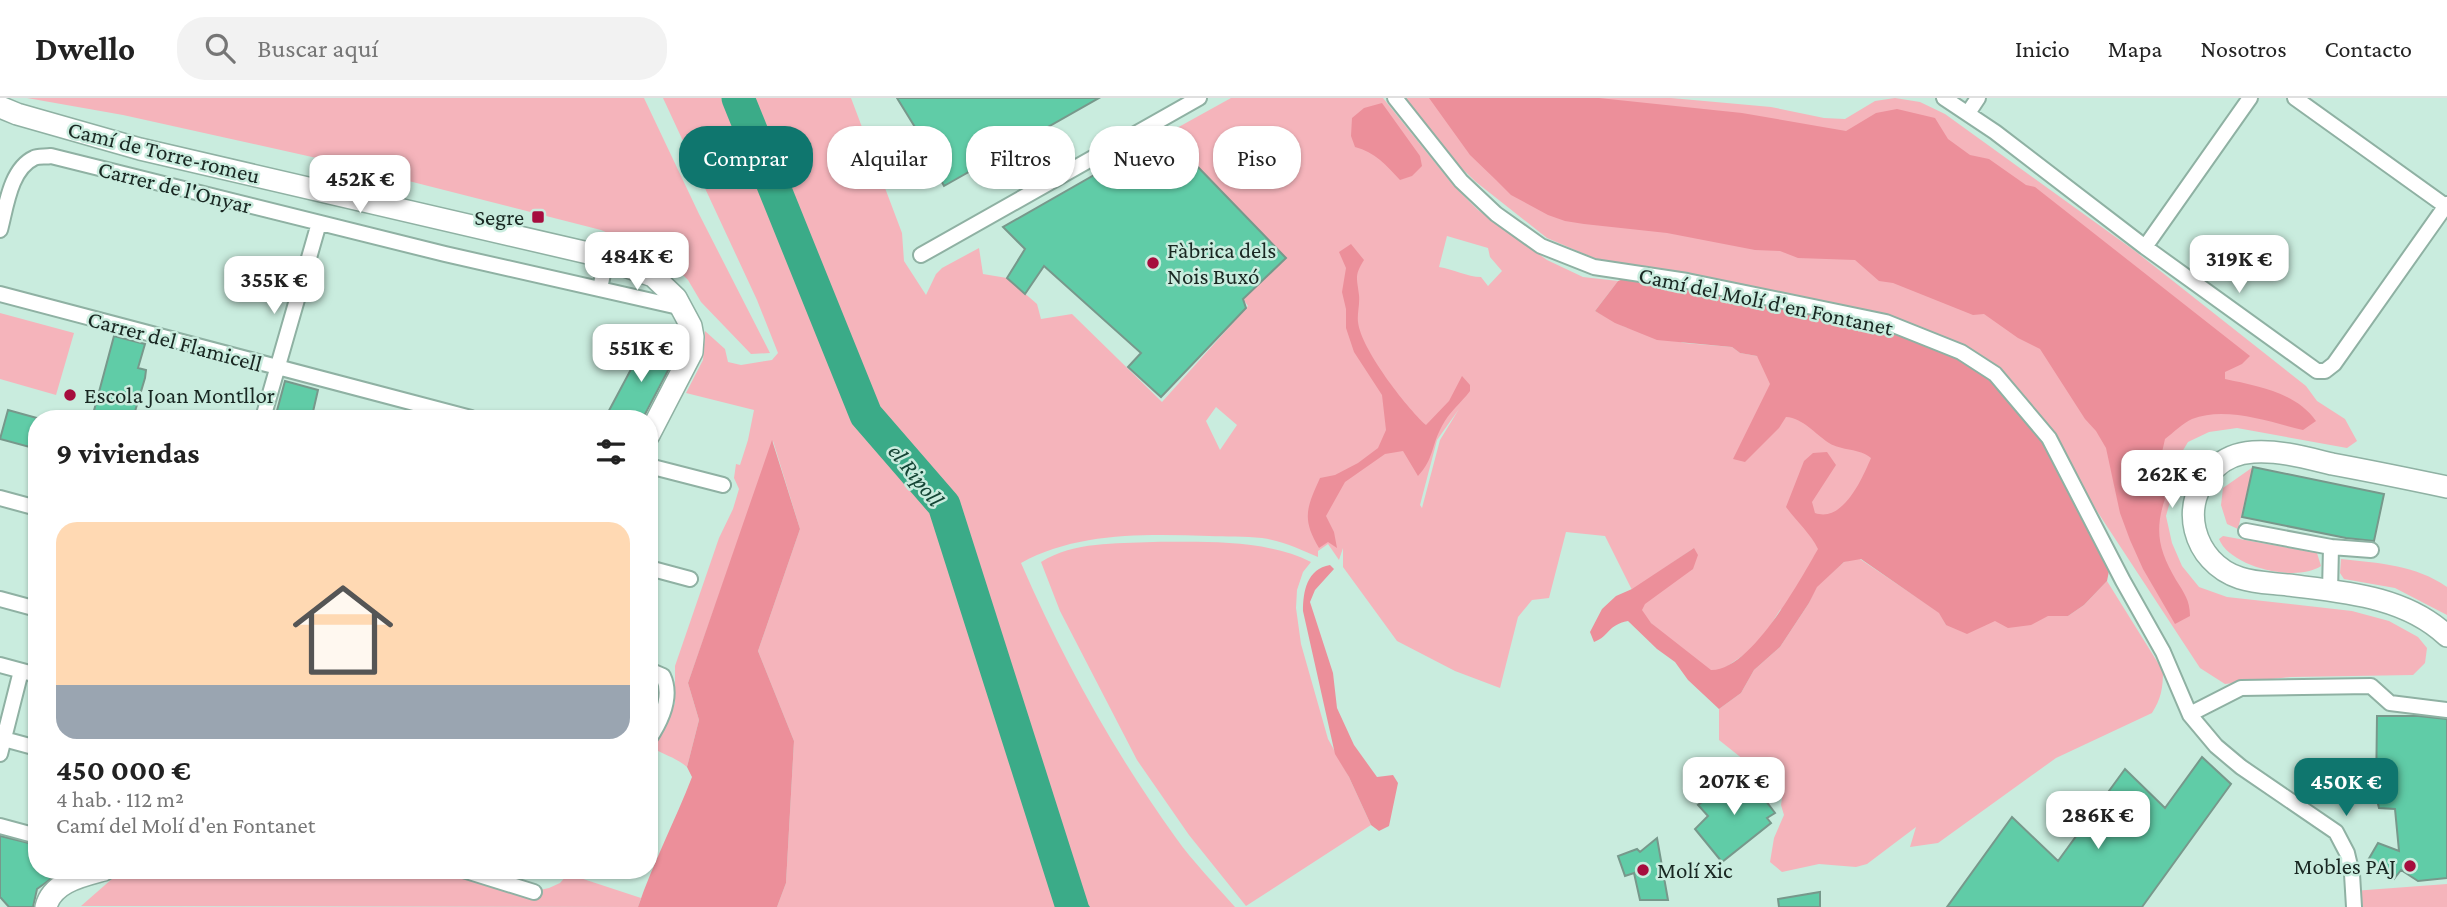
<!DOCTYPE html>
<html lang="es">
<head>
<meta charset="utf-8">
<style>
  :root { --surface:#fff; --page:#f2f2f2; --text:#222; --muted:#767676; --line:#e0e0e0; --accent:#0f766e }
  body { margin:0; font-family:"Crimson Pro",serif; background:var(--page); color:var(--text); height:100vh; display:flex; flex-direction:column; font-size:26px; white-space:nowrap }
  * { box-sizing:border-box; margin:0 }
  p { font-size:23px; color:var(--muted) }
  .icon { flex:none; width:38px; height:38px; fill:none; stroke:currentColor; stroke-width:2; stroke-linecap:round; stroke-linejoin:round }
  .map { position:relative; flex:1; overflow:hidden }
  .drawer { position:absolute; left:28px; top:312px; width:630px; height:469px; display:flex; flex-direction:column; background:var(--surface); border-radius:28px; box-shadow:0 2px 5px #0004 }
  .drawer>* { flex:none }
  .guide { position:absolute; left:679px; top:28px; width:665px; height:63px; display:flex; gap:14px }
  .price { position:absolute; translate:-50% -60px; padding:0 16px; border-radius:14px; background:#fff; color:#222; font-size:23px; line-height:46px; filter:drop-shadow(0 2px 4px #0008) }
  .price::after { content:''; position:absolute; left:50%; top:42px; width:21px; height:16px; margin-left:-10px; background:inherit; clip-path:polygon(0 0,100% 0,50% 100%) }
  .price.active { background:var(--accent); color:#fff }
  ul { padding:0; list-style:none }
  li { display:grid; align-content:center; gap:14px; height:371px; padding:0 28px }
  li+li { border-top:2px solid var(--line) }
  li span { display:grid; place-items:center; height:217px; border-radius:21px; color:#555 }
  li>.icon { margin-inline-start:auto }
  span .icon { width:126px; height:126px; fill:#fffc; stroke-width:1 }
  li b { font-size:30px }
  h2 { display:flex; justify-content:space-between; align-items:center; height:84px; padding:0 28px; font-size:30px }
  .pill { padding:0 24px; border-radius:28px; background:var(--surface); box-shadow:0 2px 5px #0004; font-size:24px; line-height:63px }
  .pill.active { background:var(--accent); color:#fff }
  header { display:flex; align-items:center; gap:42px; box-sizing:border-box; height:98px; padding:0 35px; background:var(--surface); border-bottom:2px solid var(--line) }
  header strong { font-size:33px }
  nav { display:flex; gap:38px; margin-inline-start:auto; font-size:24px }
  .search { width:490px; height:63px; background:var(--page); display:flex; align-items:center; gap:18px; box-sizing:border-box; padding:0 24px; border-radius:28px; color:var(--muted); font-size:26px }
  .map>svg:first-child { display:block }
  .green { fill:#f5b4bb; fill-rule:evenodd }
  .forest { fill:#ec8f9a }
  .water { fill:#3bab88 }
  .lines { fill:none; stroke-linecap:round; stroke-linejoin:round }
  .river { stroke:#3bab88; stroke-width:33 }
  .building { fill:#60cca7; stroke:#77988b; stroke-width:2 }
  .street-casing { stroke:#8fb1a3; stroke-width:18 }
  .secondary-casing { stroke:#8fb1a3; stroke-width:24 }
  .street { stroke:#fff; stroke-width:14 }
  .secondary { stroke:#fff; stroke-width:21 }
  .poi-dot { fill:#a60d3e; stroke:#c9ecde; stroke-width:2.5 }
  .labels { text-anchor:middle; stroke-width:5; stroke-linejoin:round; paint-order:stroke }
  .street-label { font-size:23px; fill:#192722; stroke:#c9ecde }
  .poi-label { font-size:23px; fill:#192722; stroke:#c9ecde; text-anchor:start }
  .water-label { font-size:24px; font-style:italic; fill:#154535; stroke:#c9ecde }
</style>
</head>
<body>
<header>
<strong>Dwello</strong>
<div class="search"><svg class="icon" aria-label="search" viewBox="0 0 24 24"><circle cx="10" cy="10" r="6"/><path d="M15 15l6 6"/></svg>Buscar aquí</div>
<nav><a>Inicio</a><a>Mapa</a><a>Nosotros</a><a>Contacto</a></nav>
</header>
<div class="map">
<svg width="2447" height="809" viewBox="0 0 2447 809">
  <rect width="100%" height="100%" fill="#c9ecde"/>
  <path class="green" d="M27,0H644L699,116L770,255L751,256L701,204L688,182L665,159L601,132L330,63L123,17Z
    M663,0H851L902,135L904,163L926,197L936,176L942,170L979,150L983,176L1007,180L1037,206L1041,221L1072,216L1162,304L1248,208L1243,201L1286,160L1166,36L1231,0H1383L1453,87L1478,112L1547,162L1583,179L1618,183L1595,213L1625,229L1684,245L1732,249L1740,255L1757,258L1767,272L1785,319L1793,315L1871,353L1878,363L1866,387L1831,421L1817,420L1798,379L1822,452L1788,507L1780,512L1758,547L1713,578L1646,521L1638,505L1694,450L1632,492L1605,438L1566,434L1549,500L1532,502L1518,519L1500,590L1455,573L1397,543L1343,469V450L1339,462L1328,446L1318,453V459C1300,451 1282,443 1262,440C1245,438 1226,439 1209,438C1145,436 1077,434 1021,465C1063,562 1114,654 1176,740C1193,764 1215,786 1235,809H777L786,785L794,643L758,553L800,431L773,343L688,585L699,622L687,669C675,659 666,658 653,650L662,636L675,605V568L719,440L733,411L739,391L734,380L736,366L740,367L748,342L754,312L686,295L703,262L705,233L725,251L728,264L741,267L772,262L778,255L757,202ZM1447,138L1488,150L1490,159L1502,173L1488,188L1481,179C1467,179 1453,171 1439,169ZM1216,309L1237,327L1220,352L1206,323ZM1459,311L1440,342L1422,410L1420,407L1437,342Z
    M1406,0H1671L1771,9L1824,20L1845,21L1875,3L1895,0L1920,4L1945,16L2135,153L2306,288L2317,303L2345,321L2357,343L2347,350L2237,330L2209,334L2188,344L2170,374L2173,393L2166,418L2172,445L2182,468L2199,489L2227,499L2352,513L2389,523L2418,539L2427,550L2425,565L2413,577L2291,579L2225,586L2200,570L2049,340L1687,183L1596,161L1547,140L1476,84L1449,58Z
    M0,215L74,235L56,297L0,281Z
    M2253,369L2238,431L2227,426L2221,407L2223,390Z
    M2223,438L2317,455L2321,468C2296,485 2230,469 2219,441Z
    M1153,444C1203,444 1266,441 1311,464L1303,474L1297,492L1296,510L1301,546L1328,641L1349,679L1371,727L1246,808L1189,737L1137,662L1060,513L1041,464C1075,443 1115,446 1153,444Z
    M1854,461H1860L1940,515L1946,527L2048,518H2068L2084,507L2107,483L2163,573C2163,590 2161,601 2152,615L2056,660L1938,745L1910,749L1916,729L1867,766L1856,769L1819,766L1782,774L1770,764L1774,740L1784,717L1781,707L1783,693L1719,642V611L1741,595L1754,572L1780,549L1809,505L1816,489L1844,464Z
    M2341,461C2378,465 2416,467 2447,489V517L2395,490L2344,481L2340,475Z
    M144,772H436L521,796L549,790L560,785L568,776L641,800L638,809L81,808L113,780Z
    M2447,786V809H2354L2353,793Z"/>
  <path class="forest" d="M1429,0H1599L1742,15L1846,33L1876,15L1897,11L1935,20L1948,41L1970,57L1989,61L2026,87L2035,89L2250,258L2242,266L2225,274V281C2257,288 2296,294 2316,323L2303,332C2269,324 2226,308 2192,321C2183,325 2173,335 2165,341L2156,381L2165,401C2154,433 2159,453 2176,482C2184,495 2190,502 2190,518L2175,526L2143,471L2130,442L2120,415L2106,350L2096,333L2085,321L2040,251L2018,240L1984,216L1973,217L1893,185L1879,183L1855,162L1798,160L1780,153L1755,152L1667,135L1584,126L1565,123L1548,117L1511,97L1496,82L1470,57Z
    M1382,5L1420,58L1422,68L1412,78L1400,82C1386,67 1375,54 1355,49L1351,38L1352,20L1364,10Z
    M1351,146L1364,162C1354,178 1357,180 1359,197C1360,206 1357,216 1358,224C1361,251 1406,309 1426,327L1449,303L1462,278L1470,287V293C1461,305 1449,314 1442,328C1431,348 1434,361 1418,378L1403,353L1385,356L1345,384L1326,418L1334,434L1337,450L1328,444L1319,450C1302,421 1306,411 1320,380L1335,377L1358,365L1378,350L1386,332L1382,297L1354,254L1346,230V211L1342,194L1346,170L1339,154Z
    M1637,176L1886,224L1995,276L2049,340L2110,468L2107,483L2084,507L2068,518H2048L2031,527L2008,530L1995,523L1967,536L1946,527L1939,515L1861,461L1844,464L1817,489L1809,505L1780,549L1754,572L1741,595L1719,611L1688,582L1675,564L1657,551L1628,523C1607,527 1610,538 1594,544L1590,534L1602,511L1616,498L1632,491L1694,450L1698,457L1693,471L1645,506L1642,512L1651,525L1711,572C1751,573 1800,482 1818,451C1811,436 1796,423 1786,409L1804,363L1813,355L1827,354L1836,367L1812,404L1815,415C1843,425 1862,381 1871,360C1859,350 1842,353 1829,345C1815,336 1803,320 1786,319L1779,330L1745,364L1733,361L1770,286L1757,258L1740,255L1732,249L1657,242L1615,225L1595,213L1618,183Z
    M772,342L800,431L758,553L794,643L786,785L777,809H638C653,765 675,723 692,679L687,669L699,622L688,585Z
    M1330,467L1334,471L1315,492L1310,504L1333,575L1337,610L1354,647L1377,679L1393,677L1398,685L1389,728L1379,733L1371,727L1349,679L1335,656L1303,513C1303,493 1307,471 1330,467Z"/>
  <path class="water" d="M1052,745L1068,777L1090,809H1061Z"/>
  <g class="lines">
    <path class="river" d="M738,0L866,317L944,407L1072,809"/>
  </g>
  <path class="building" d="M897,0H1099L944,88L923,49L926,47Z
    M1166,36L1286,160L1243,201L1246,210L1161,299L1128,269L1141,255L1044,168L1025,196L1007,180L1025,151L1003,129Z
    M114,238L145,246L138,270L146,272L145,280L133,320H92Z
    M645,245L674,261L643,320H605Z
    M285,283L318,292L312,318L303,316L302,320H275Z
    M8,312L37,320V351L0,341Z
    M2253,369L2384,396L2374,443L2346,440L2242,419Z
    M2377,618H2418L2447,621V780L2418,783L2401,772L2394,781L2367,764L2378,745L2399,753L2395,711L2379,710L2376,698Z
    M2202,659L2231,686L2142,809H1947L2012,719L2058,763L2125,671L2165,710Z
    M1744,674L1775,715L1767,720L1771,725L1722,764L1695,731L1708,718L1698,707Z
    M0,738L37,747V772H63L37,791L33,809H9L0,799Z
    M1657,740L1668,802H1640L1634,775L1625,778L1618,758L1637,751L1640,754Z
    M1820,794V809H1779L1778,801Z"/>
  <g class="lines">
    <defs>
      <path id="street" d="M1395,0L1461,83L1496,116L1541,148L1594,169L1687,183L1886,224L1961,254L1995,276L2049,340L2123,483L2163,554L2190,617L2216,648L2241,669L2336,734L2347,755L2352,776L2354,809
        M1944,0L1995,34L2145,149L2317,273H2325L2334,266L2447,106
        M2295,0L2447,109
        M1968,15L1978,0
        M0,132C6,110 10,71 34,60C38,58 45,59 51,58L445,156L683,210
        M2145,149L2250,0
        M921,157L1199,0
        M600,191L606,161
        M0,196L471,320
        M263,320L319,125
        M649,368L723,387
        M0,400L37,410
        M2246,433L2331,449
        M649,470L690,481
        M2330,493L2331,449L2371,452
        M0,501L37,511
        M0,567L37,577
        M649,572L663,578C673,599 661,623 649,641
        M2190,616L2241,590L2371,588L2390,605L2447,612
        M0,640L37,650
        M0,656L21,573
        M0,728L37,738
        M463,772L534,794"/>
      <path id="secondary" d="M0,9L17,16L140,51L588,155L653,178L676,200L691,228L693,239L692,254L649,337
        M2447,389C2409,381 2370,373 2332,366C2307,360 2279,352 2253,354C2239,355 2225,360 2215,370C2176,404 2193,465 2240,480C2255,485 2272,485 2288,487C2343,494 2405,498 2447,538
        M46,809C52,784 82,778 104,772"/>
    </defs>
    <use href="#street" class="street-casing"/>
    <use href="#secondary" class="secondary-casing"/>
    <use href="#street" class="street"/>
    <use href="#secondary" class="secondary"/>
  </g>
  <g class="poi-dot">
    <rect x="531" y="112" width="14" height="14" rx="3.5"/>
    <circle cx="1153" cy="165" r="7"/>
    <circle cx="70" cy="297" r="7"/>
    <circle cx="2410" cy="768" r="7"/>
    <circle cx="1643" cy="772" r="7"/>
  </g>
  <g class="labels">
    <g class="street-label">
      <text transform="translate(164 54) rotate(14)" y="8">Camí de Torre-romeu</text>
      <text transform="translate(175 89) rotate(14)" y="8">Carrer de l'Onyar</text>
      <text transform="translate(1766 203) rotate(12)" y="8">Camí del Molí d'en Fontanet</text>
      <text transform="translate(175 243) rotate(15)" y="8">Carrer del Flamicell</text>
    </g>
    <g class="poi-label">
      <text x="524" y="127" text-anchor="end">Segre</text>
      <text x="1167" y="160">Fàbrica dels<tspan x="1167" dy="26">Nois Buxó</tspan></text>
      <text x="84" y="305">Escola Joan Montllor</text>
      <text x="2396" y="776" text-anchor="end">Mobles PAJ</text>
      <text x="1657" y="780">Molí Xic</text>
    </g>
    <g class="water-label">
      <text transform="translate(916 377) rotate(51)" y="8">el Ripoll</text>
    </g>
  </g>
</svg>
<b class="price" style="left:360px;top:117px">452K €</b>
<b class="price" style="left:637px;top:194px">484K €</b>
<b class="price" style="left:2239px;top:197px">319K €</b>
<b class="price" style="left:274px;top:218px">355K €</b>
<b class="price" style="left:641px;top:286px">551K €</b>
<b class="price" style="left:2172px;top:412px">262K €</b>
<b class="price" style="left:1734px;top:719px">207K €</b>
<b class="price active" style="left:2346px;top:720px">450K €</b>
<b class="price" style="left:2098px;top:753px">286K €</b>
<div class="guide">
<a class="pill active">Comprar</a>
<a class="pill">Alquilar</a>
<a class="pill">Filtros</a>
<a class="pill">Nuevo</a>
<a class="pill">Piso</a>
</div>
<section class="drawer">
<h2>9 viviendas<svg class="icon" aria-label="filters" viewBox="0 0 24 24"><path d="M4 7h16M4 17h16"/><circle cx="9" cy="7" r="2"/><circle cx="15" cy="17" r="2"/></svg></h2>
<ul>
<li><span style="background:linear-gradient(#ffd9b3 75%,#9aa5b1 0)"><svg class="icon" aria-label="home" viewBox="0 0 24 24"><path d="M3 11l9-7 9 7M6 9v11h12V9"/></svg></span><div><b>450 000 €</b><p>4 hab. · 112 m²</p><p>Camí del Molí d'en Fontanet</p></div></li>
</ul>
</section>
</div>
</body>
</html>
